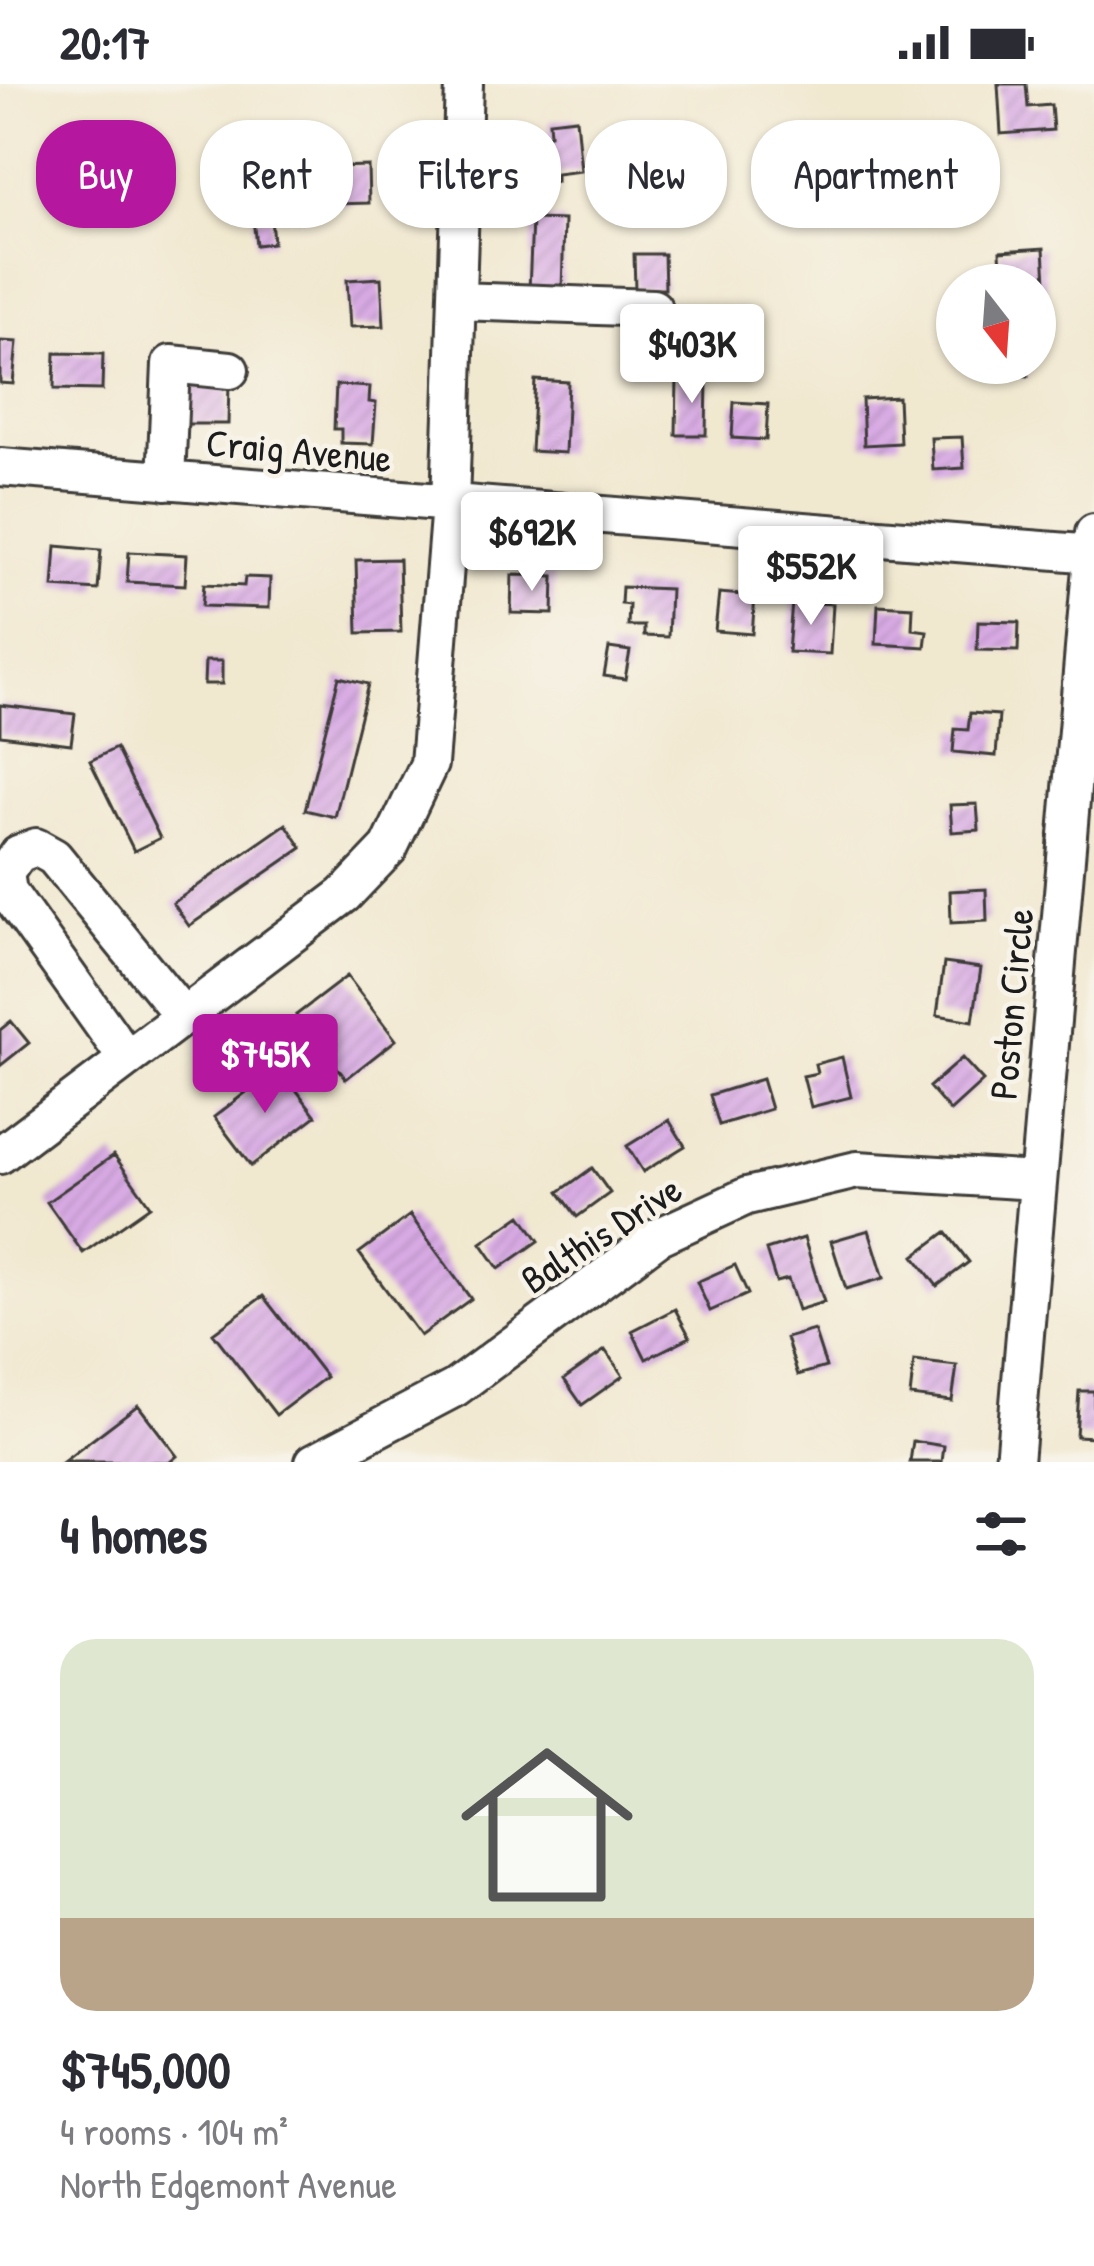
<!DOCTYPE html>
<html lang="en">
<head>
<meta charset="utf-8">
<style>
  :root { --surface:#fff; --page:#f2f2f3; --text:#2b2b33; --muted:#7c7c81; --accent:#b5179e }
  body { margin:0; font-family:"Patrick Hand",sans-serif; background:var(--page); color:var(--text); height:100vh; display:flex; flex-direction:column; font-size:45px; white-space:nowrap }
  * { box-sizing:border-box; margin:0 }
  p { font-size:39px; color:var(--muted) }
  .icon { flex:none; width:66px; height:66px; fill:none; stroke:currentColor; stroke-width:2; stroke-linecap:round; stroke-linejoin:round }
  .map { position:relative; height:1378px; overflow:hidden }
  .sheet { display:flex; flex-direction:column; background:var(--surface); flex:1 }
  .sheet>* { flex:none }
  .top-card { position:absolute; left:36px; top:36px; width:1023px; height:108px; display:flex; gap:24px }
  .needle { width:78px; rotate:163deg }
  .controls { position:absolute; left:936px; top:180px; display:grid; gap:24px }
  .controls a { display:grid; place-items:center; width:120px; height:120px; border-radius:50%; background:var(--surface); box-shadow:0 3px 9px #0004; font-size:60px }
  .price { position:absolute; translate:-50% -102px; padding:0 27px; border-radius:12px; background:#fff; color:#222; font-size:39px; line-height:78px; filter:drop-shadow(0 3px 6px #0008) }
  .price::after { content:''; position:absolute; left:50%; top:72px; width:36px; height:27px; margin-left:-18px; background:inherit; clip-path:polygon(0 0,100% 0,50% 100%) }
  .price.selected { background:var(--accent); color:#fff }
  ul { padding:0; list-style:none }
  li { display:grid; align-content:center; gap:24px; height:636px; padding:0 60px }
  li span { display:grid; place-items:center; height:372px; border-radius:36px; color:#555 }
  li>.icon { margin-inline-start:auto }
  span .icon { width:216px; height:216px; fill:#fffc; stroke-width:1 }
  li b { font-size:51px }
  h2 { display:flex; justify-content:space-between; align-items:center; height:144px; padding:0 60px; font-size:51px }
  .pill { padding:0 42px; border-radius:48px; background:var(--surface); box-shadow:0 3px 9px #0004; font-size:42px; line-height:108px }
  .pill.selected { background:var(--accent); color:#fff }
  .status { display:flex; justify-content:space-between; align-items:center; height:84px; padding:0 60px; background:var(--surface); direction:ltr }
  .status svg { height:33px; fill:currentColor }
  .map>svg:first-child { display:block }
  .building { fill:url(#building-hatch) }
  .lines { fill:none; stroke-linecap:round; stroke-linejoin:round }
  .minor-casing { stroke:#3c3b37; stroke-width:42 }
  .minor { stroke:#fff; stroke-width:36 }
  .labels { text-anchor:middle; stroke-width:9; stroke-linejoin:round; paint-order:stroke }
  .street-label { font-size:39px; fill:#1c1c1c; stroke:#f7f3e8 }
</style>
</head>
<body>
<div class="status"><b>20:17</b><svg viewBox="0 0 49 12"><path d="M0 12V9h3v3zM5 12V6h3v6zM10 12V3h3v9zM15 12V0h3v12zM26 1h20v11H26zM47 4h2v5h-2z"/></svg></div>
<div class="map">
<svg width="1094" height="1378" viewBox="0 0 1094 1378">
  <defs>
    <pattern id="building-hatch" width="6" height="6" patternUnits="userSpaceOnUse" patternTransform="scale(3)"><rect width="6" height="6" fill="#d8aae4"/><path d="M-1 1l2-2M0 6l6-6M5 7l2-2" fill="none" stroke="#b992c3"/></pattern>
  </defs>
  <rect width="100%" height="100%" fill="#f7f3e8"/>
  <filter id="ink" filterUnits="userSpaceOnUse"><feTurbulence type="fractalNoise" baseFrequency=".00833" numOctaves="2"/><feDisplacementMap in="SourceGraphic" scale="24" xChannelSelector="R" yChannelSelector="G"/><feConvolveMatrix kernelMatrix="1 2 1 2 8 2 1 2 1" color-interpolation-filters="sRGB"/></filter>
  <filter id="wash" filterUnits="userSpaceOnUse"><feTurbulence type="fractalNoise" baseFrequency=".004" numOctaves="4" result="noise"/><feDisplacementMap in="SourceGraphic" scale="48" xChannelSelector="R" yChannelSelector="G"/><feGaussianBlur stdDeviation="2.7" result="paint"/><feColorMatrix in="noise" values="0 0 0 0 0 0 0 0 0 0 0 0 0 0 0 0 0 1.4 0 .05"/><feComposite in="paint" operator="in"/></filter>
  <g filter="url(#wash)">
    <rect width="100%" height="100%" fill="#f1e8d0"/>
    <g id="blocks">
      <path class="building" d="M998,0H1026L1028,23L1051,21L1053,46L1001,50Z
        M576,34L581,87L556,90V98L538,100L533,52L550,50L549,37Z
        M368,82L369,119L334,120V83Z
        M280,110L312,111V133H280Z
        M271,133L273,159L256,161L253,135Z
        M532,135L564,136L562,208L529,207Z
        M1044,164L1047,216L1035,217V201H1002L1000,167Z
        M634,170H664L665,205H635Z
        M381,194L384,242L350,243L347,196Z
        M0,257L17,258L13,300L0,299Z
        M55,269L103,270L102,306L54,305Z
        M999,279H1028V292L998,290Z
        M677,294H707L706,351H676Z
        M535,296L568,298L565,369L531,367Z
        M186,297L229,298L228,340H185Z
        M336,301L370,303L369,318L376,319L373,360L341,359V345H334Z
        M898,313L900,359L864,361L862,315Z
        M734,318L768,320L766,356L732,354Z
        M962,353L964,384L933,386L931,354Z
        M56,462L101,466L98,506L53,503Z
        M129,468L187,471L185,501L127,498Z
        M399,475L401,548L358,549L356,476Z
        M512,491L554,492L553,530L511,529Z
        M245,493L270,494L269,524L202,522L204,500L244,502Z
        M622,503L670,505L668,553L644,552V542H628L629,521L621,520Z
        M719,509L755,512L752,550L715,547Z
        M792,518L833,520L830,570L788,568Z
        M878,521L913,523L912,545L927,547L925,563L876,560Z
        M978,537L1019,538L1018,567L977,566Z
        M609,564L630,567L625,595L604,592Z
        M205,577H222V600H204Z
        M339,593L368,600L335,733L305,726Z
        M0,621L75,630L71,660L0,651Z
        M970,629L999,631L996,672L953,668L955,645L968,646Z
        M116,664L160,754L134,767L90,677Z
        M977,720L979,746L952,748L950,721Z
        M286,740L302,764L189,842L173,819Z
        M986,805L987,837L951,839L950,807Z
        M944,879L981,884L973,937L937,931Z
        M347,892L396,956L346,995L296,931Z
        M11,937L29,959L0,982V946Z
        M842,973L851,1013L811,1023L803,992L817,989L815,980Z
        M962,974L983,997L950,1027L929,1003Z
        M279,983L316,1032L251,1082L214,1033Z
        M762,995L771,1025L719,1041L710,1011Z
        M669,1036L685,1062L643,1088L627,1062Z
        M114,1071L150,1122L83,1169L47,1118Z
        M592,1084L610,1109L577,1133L559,1108Z
        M410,1131L471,1215L420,1252L359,1169Z
        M521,1131L539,1157L499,1185L481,1159Z
        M869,1146L884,1194L846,1205L831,1157Z
        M946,1148L969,1178L937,1202L914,1172Z
        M804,1154L824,1218L798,1226L788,1195L776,1198L766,1166Z
        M735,1181L748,1210L710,1227L697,1198Z
        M263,1212L326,1293L276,1331L213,1249Z
        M675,1225L690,1253L646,1275L632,1247Z
        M814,1246L826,1283L798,1291L786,1254Z
        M605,1266L623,1292L582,1321L564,1295Z
        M914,1277L957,1282L952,1317L910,1312Z
        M1079,1307H1094V1353L1076,1352Z
        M138,1321L177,1372L170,1378H63Z
        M913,1357L944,1362L942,1378H910Z"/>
    </g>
  </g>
  <g filter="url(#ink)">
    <use href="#blocks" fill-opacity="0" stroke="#3c3b37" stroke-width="3"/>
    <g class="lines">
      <defs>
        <path id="minor" d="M457,217L653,224
          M0,383L1094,470
          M166,397L171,280L230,286
          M127,975L8,808L5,789L18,770L36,763L54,773L184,933
          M0,1071L344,811L389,764L429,680L450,420L464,0
          M314,1378L455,1304L658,1153L747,1112L857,1086L1037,1097
          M1014,1378L1094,449"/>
      </defs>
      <use href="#minor" class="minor-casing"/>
      <use href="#minor" class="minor"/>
    </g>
  </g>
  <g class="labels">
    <g class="street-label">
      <text transform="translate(299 366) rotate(5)" y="14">Craig Avenue</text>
      <text transform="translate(1011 920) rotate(-85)" y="14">Poston Circle</text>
      <text transform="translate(601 1150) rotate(-33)" y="14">Balthis Drive</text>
    </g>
  </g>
</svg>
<div class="controls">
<a><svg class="needle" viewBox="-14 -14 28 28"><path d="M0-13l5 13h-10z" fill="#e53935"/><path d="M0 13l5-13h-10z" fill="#7c7c81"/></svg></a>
</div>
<b class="price" style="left:692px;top:322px">$403K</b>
<b class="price" style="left:532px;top:510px">$692K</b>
<b class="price" style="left:811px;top:544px">$552K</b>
<b class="price selected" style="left:265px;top:1032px">$745K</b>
<div class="top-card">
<a class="pill selected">Buy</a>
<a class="pill">Rent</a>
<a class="pill">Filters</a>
<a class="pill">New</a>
<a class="pill">Apartment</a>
</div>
</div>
<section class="sheet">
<h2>4 homes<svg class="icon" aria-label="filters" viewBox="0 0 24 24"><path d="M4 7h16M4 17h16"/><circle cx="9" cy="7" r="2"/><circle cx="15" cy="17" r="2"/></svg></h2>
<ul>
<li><span style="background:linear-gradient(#dfe7d0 75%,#b9a48a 0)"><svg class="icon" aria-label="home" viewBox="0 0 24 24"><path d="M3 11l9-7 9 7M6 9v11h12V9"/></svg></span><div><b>$745,000</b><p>4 rooms · 104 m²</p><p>North Edgemont Avenue</p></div></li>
</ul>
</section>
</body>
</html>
